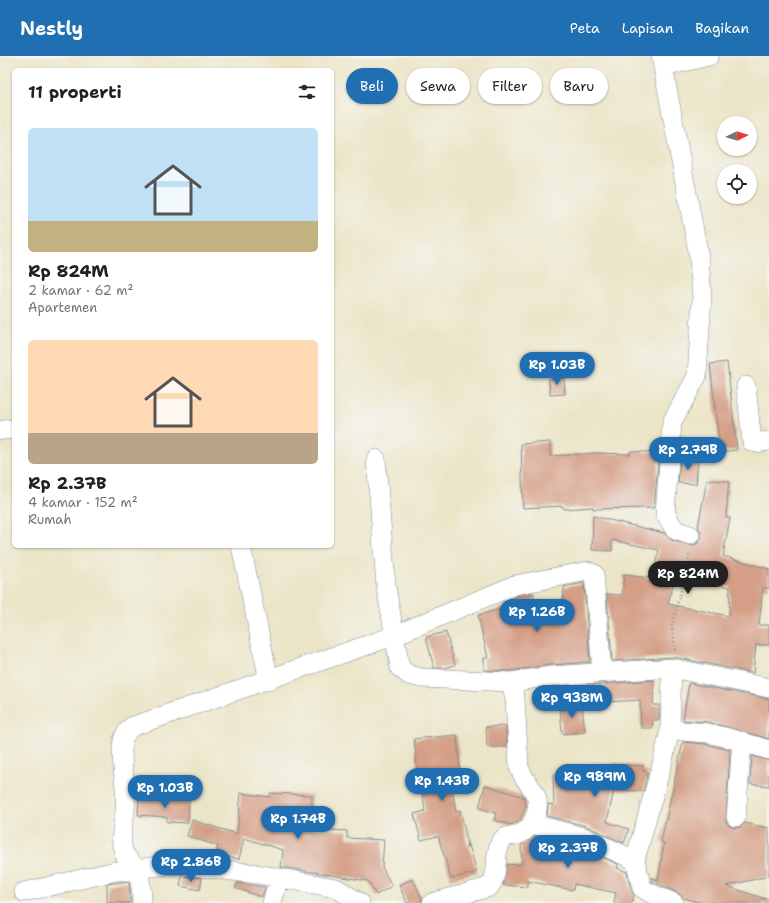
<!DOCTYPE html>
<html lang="id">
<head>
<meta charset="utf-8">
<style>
  :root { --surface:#fff; --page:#f2f2f2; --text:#202124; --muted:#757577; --accent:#1f6fb2 }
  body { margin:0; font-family:"Shantell Sans",sans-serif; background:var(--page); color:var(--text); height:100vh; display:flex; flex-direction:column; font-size:15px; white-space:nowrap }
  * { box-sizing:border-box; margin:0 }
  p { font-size:13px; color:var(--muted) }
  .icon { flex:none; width:22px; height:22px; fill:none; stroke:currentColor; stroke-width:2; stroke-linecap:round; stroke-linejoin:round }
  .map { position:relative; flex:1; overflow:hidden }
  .sheet { position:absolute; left:12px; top:12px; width:322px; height:480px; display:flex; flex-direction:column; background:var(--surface); border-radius:6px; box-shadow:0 1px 3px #0004 }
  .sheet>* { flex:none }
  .banner { position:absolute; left:346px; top:12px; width:363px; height:36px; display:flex; gap:8px }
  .needle { width:26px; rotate:85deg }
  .controls { position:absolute; left:717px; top:60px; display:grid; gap:8px }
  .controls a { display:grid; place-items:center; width:40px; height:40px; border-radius:50%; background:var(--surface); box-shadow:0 1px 3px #0004; font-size:20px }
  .price { position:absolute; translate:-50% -34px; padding:0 9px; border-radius:14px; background:var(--accent); color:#fff; font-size:13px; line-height:26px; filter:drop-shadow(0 1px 2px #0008) }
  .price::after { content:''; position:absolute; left:50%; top:24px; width:12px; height:9px; margin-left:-6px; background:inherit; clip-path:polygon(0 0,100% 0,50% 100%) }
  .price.active { background:#222; color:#fff }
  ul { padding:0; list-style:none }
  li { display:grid; align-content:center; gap:8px; height:212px; padding:0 16px }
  li span { display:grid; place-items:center; height:124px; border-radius:6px; color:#555 }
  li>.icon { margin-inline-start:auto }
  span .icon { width:72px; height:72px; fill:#fffc; stroke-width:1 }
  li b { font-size:17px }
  h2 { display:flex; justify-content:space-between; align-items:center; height:48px; padding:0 16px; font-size:17px }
  .chip { padding:0 14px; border-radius:18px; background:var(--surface); box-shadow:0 1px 3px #0004; font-size:14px; line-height:36px }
  .chip.active { background:var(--accent); color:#fff }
  header { display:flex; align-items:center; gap:24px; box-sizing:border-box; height:56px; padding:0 20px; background:var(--accent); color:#fff }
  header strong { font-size:19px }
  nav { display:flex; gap:22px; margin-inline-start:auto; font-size:14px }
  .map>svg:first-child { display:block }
  .building { fill:#d49f86; fill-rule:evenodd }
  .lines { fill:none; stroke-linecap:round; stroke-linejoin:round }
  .street-casing { stroke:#838a92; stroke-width:20 }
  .path { stroke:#838a92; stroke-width:2.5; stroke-dasharray:1 3; stroke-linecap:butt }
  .street { stroke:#fff; stroke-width:19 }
</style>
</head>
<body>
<header>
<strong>Nestly</strong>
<nav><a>Peta</a><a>Lapisan</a><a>Bagikan</a></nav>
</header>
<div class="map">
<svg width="769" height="847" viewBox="0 0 769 847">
  <rect width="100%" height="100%" fill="#f6f6f2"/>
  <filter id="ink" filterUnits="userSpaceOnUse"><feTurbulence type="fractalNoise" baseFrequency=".025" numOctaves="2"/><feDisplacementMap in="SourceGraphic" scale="8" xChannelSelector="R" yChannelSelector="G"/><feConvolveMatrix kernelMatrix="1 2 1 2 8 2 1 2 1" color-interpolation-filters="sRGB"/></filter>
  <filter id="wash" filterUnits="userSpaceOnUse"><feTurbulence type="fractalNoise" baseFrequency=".012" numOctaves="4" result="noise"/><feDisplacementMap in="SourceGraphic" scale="16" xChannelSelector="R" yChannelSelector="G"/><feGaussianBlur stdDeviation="0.9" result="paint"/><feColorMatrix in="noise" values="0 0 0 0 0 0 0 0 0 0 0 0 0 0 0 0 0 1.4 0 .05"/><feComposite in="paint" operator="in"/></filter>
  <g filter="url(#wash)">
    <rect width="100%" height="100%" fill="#ebe5c7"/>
    <g id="blocks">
      <path class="building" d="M727,306L737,394L720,396L710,308Z
        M564,322L565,338L550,339L549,323Z
        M550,386V400L595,397L630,398L631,395L659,397L654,452L593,453V451L564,453L563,450L523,452L521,388Z
        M680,402L698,403L696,428L678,427Z
        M707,424L729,425L726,461L730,462L723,500L769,513V533L763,531L759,569H769V589H756L753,617L674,601L612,605L607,538L622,539L624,519L652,522L659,494L612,484V495L592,494L593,460L664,477L672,484L693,490L698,487L701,482V476L698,471ZM675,521L730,531L729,560L668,548Z
        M584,527L590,606L549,609L510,615L484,614V602H488L478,559L514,550V541L534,537V546L563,544L564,531Z
        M446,576L455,609L445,612H434L426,581Z
        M654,624L653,649H659V664H653L652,672H641L640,644L589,647L588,629Z
        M689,627L769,643V683L709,666L683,664Z
        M582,648L585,676L562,678L560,650Z
        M506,670L507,691H487L486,671Z
        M457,679L460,716L450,717L456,756L460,754L465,775L467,792L468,786L477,816L451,823L438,780L421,784L414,758L425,755L420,719H418L414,683Z
        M683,686L705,688L730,694L726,765L729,770L735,772L740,771L745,767L769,772V820L726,830L769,844V847H701L684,842L678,837L652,825L651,822L658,824L664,787L661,786Z
        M752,700L769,705V730L750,728Z
        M612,708L643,710V715L648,716L643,735L614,734L607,766L629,773L624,787L586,770L547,760L548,748L554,749L553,719L612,718Z
        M485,729L524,741L526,750L520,765L511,769L494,764L496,757L479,752Z
        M241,737L270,741V737L312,739L311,773L347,775V782L384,784L382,811L392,830L376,839L368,825L281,811L283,794L244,782L239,803L216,798L218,790L187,780L192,764L237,778Z
        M139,740L189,744L188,767L167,766V761L138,759Z
        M536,780L579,791L618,808L617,812L627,816L631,835L634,839L632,847H614L616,837L574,828L573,834L528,825V831L503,829L507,808L522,809L521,789Z
        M182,820L202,822L200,834L180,830Z
        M413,823L422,843L421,847H407L399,829Z
        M129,825L131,847H107V828Z
        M237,827L265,831L262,841L235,832Z"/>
    </g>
  </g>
  <g filter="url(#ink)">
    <use href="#blocks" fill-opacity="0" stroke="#838a92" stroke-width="1"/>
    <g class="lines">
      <defs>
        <path id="street" d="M661,0L699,201L702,242L697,320L672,366L665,457L675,474L690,479
          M663,11L709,0
          M746,330L752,386L756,387L769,385
          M3,374L14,373
          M376,403L386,530L400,612L409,619L421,622L511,626
          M241,490L269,625
          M670,674L707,677L729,682L769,694
          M736,761L742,685
          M533,768L583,781L635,804
          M24,836L116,815L177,808L257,818L336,832L360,847
          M142,847C142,836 141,821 135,811C131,805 125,802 123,794C119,781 124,767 125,754C128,731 119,707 123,684C124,679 128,675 131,671L393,580L515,529L588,515L594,518L602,616
          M272,847L279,822
          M432,847L489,831C501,818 492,798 502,784C506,778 516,781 522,777C530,772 533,767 536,758C543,736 525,730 519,711L515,643L511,626L551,620L672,612
          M674,847L650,837L642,832L635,804L662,708L670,674L672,612L769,632"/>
      </defs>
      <use href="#street" class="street-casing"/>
      <path class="path" d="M675,594L672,570L690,497"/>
      <use href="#street" class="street"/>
    </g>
  </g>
</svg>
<div class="controls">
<a><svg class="needle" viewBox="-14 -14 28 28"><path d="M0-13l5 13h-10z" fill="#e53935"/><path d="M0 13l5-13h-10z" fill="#757577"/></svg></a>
<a><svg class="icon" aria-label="locate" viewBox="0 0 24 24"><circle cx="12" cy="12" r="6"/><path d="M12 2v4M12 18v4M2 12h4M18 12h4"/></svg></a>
</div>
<b class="price" style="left:557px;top:330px">Rp 1.03B</b>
<b class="price" style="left:688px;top:415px">Rp 2.79B</b>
<b class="price active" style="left:688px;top:539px">Rp 824M</b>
<b class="price" style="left:537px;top:577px">Rp 1.26B</b>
<b class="price" style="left:572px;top:663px">Rp 938M</b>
<b class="price" style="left:595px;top:742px">Rp 989M</b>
<b class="price" style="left:442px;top:746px">Rp 1.43B</b>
<b class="price" style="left:165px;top:753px">Rp 1.03B</b>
<b class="price" style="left:298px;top:784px">Rp 1.74B</b>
<b class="price" style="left:568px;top:813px">Rp 2.37B</b>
<b class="price" style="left:191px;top:827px">Rp 2.86B</b>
<div class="banner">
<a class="chip active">Beli</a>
<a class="chip">Sewa</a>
<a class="chip">Filter</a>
<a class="chip">Baru</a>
</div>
<section class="sheet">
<h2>11 properti<svg class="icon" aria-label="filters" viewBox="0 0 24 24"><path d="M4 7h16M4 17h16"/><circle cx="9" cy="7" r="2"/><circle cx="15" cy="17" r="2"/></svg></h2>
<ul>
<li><span style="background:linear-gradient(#bfe0f5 75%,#c2b280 0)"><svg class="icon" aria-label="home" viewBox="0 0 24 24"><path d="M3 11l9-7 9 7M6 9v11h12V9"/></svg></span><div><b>Rp 824M</b><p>2 kamar · 62 m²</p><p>Apartemen</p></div></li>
<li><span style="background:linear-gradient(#ffd9b3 75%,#b9a48a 0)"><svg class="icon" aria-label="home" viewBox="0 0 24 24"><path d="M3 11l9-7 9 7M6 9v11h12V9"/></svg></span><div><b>Rp 2.37B</b><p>4 kamar · 152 m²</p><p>Rumah</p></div></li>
</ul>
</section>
</div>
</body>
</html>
